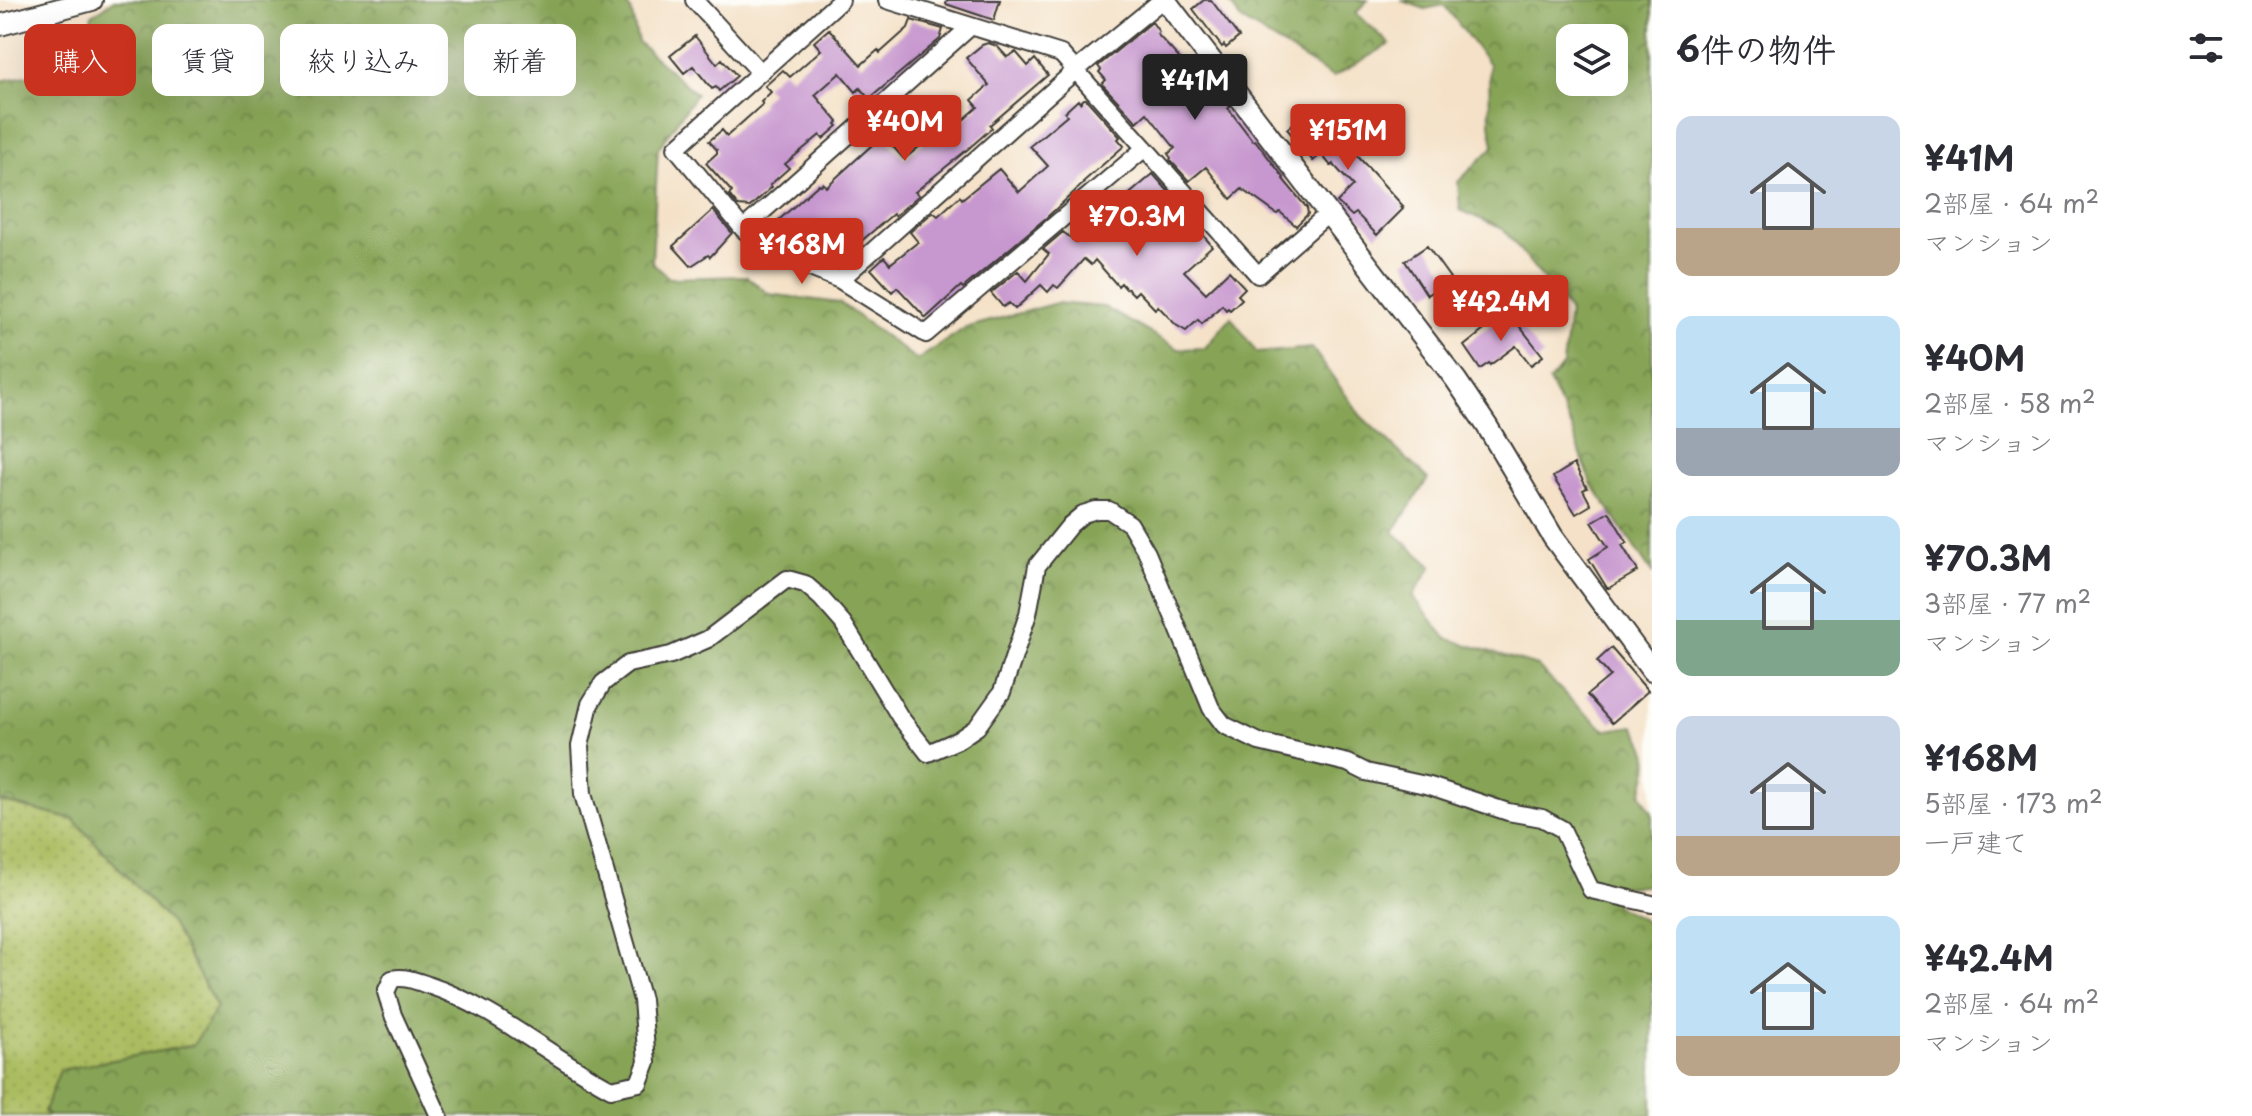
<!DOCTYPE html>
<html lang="ja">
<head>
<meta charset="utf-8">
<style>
  :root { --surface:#fff; --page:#f7f7f7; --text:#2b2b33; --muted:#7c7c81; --accent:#c8321e }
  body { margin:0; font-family:"Playpen Sans","Klee One",sans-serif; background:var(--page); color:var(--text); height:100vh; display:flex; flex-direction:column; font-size:30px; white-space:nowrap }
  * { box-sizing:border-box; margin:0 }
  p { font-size:26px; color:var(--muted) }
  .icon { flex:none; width:44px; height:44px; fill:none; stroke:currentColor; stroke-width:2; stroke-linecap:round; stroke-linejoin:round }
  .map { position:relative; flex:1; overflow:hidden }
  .sheet { display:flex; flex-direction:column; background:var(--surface); width:600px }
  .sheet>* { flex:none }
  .banner { position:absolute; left:24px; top:24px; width:760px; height:72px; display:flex; gap:16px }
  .buttons { position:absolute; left:1556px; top:24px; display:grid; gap:16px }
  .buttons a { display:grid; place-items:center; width:72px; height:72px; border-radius:16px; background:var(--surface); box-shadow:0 8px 32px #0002; font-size:40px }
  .price { position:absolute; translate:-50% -68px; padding:0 18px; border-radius:8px; background:var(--accent); color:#fff; font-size:26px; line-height:52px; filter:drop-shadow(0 2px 4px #0008) }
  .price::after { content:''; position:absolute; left:50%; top:48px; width:24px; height:18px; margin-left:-12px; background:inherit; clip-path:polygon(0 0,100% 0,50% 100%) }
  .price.active { background:#222; color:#fff }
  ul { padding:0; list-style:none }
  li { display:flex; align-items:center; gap:24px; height:200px; padding:0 24px }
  li span { display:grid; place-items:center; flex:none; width:224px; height:160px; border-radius:16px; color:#555 }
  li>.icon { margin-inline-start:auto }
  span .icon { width:96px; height:96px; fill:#fffc; stroke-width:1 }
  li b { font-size:34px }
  h2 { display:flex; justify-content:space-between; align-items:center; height:96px; padding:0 24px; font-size:34px }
  .chip { padding:0 28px; border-radius:16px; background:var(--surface); box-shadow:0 8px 32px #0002; font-size:28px; line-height:72px }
  .chip.active { background:var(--accent); color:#fff }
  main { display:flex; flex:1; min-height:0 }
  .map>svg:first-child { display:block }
  .grass { fill:url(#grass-dots); stroke:#636c3e; stroke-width:2 }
  .forest { fill:url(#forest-crowns); stroke:#526039; stroke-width:2; fill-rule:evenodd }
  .building { fill:#c798cf }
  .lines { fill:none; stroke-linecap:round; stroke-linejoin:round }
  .minor-casing { stroke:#3c3a36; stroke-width:20 }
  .tertiary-casing { stroke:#3c3a36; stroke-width:24 }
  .minor { stroke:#fff; stroke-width:16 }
  .tertiary { stroke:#fff; stroke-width:20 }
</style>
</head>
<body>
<main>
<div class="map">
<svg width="1652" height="1116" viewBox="0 0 1652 1116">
  <defs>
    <pattern id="grass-dots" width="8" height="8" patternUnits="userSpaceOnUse" patternTransform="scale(2)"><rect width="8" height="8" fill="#aabc5f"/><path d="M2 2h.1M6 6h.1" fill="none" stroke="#92a152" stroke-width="1.8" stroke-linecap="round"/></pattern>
    <pattern id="forest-crowns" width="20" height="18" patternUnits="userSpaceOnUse" patternTransform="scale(2)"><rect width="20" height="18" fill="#87a456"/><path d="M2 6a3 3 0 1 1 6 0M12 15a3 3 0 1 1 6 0" fill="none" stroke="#6e8546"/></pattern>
  </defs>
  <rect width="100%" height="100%" fill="#fdfcf7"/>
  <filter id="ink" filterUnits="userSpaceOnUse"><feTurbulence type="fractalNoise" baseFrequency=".0125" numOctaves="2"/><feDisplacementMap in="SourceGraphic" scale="16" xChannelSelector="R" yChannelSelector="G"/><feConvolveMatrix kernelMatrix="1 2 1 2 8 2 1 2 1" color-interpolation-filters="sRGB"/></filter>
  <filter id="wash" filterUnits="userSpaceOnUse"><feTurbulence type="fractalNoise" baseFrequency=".006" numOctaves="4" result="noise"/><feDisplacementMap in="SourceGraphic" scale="32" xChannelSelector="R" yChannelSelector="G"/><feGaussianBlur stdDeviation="1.8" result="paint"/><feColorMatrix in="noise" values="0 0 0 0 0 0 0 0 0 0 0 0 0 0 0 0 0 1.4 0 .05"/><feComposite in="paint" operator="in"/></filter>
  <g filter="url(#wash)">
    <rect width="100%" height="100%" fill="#f4e1c7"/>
    <path class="grass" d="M0,801L74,820L171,923L217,1008L194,1045L60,1071L44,1112L49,1116H0Z"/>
    <path class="forest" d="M114,0H621L631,10L638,42L696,94L658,149L652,262L669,278L746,276L769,294L840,303L917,360L965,328L1056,303L1104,307L1179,349L1205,348L1231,317L1257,353L1312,348L1361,416L1428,479L1393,532L1432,566L1413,596L1446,638L1537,666L1577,706L1606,730L1634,726C1652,756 1652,761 1641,794L1652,812V880L1646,886L1617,887L1615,905L1641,918L1652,930V1116H49L44,1112L60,1070L193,1045L217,1008L171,923L74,820L0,801V81L56,70L54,48L88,38L92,15Z
      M1228,0H1368L1356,13L1390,44L1333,77L1240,19Z
      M1400,0H1652V573L1591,483L1571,426L1549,382L1563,365L1569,311L1503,229L1460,210L1458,182L1494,146L1490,124L1489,64L1444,5L1425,9ZM1570,38H1614V82H1570Z"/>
    <g id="blocks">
      <path class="building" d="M947,0H1000L994,20L946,4Z
        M1204,0H1211L1239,37L1226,48L1224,45L1222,47L1193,9Z
        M911,20L943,29L940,39L869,99L860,88L856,92L840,73L815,95L838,122L836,124L838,126L823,139L820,135L785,164L789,168L770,185L772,187L750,207L738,206L729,195L732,192L706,163L717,153V150L709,141L722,130L727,136L763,104L761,102L771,92L765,86L783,70L790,77L821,50L814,42L829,29L861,65L878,50L880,53L908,28Z
        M1152,22L1159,32L1157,34L1189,69L1196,64L1230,106L1228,108L1253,141L1255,140L1284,178L1283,179L1307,208L1308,214L1296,226L1280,212L1277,214L1242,189L1231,199L1206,167L1189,181L1170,160L1171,158L1168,154L1175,148L1147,113L1137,122L1102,84L1106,80L1099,72L1101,70L1098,66Z
        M695,36L717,64L722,59L737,76L719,91L716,87L712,89L693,66L684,73L670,56Z
        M988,43L997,46L1007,57L1016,52L1028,66L1035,59L1048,75L990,125L992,128L968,149L915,192L919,195L895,216L893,214L839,260L837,257L836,259L808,230L790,246L788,244L772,226L819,184L821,185L823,183L826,187L883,135L904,159L947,124L952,130L978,107L972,100L989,85L966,58L982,45Z
        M1084,99H1086L1120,137L1118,139L1124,146L1083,182L1084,183L1046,218L963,288L961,286L926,318L897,287L892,292L871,269L884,257L890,264L918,242L910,232L933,212L938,216L960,196L962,199L999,169L1019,192L1048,166L1030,146L1067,115L1065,112L1078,100L1080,103Z
        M1313,107L1403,206L1401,207L1403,209L1377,235L1356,213L1352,216L1337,202L1353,186L1333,164L1331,166L1321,154L1313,161L1287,129Z
        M1153,174L1197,224L1195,225L1212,246L1184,271L1206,293L1229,271L1245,288L1238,295L1242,299L1230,310L1228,308L1226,310L1222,305L1202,324L1198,320L1186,331L1176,325L1158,306L1155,309L1138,291L1134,295L1127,288L1126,289L1121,283L1118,286L1095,260L1091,265L1084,259L1058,288L1054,285L1048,292L1041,285L1015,309L1009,303L1003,307L991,293L1018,271L1027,281L1049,254L1043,249L1063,232L1076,242L1090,228Z
        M713,210L732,233L710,257L708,255L691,266L673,246Z
        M1427,246L1450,278L1427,295L1405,261Z
        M1504,314L1507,317L1510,314L1543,356L1531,365L1516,346L1490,365L1489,363L1480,369L1464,346Z
        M1574,464L1587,488L1583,490L1591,505L1576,514L1553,477Z
        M1609,512L1627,542L1622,545L1638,571L1609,588H1607L1589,559L1608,547L1592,522Z
        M1611,648L1648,691L1612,723L1587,695L1610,676L1597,661Z"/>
    </g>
  </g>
  <g filter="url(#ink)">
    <use href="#blocks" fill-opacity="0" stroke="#3c3a36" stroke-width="2"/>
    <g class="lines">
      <defs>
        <path id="minor" d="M694,0L760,72
          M841,0L676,148L743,229L768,251L840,280L926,334L1145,148
          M887,0L1061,54L1258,275L1329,213
          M743,229L970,27
          M840,280L1076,70L1162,0
          M439,1116L393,1015L386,992L392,979C406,976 416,981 428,985C496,1008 549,1056 611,1089L639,1083L647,1062L642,1000L583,794L580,746L590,704L603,683L628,664L671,655L708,639L787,579L805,584L821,598L843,623L900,717L928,753L958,740L977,727L1002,692L1028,614L1037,566L1070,525L1083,514L1096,510H1109L1130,524L1147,553L1211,708L1224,725L1259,742L1348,763L1366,772L1430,786L1508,812L1542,818L1562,829L1591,890L1652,904"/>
        <path id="tertiary" d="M1165,0L1456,380L1487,426L1553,537L1652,671
          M0,25L92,0"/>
      </defs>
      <use href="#minor" class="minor-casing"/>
      <use href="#tertiary" class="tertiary-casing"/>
      <use href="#minor" class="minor"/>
      <use href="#tertiary" class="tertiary"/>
    </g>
  </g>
</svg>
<div class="buttons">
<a><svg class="icon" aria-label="layers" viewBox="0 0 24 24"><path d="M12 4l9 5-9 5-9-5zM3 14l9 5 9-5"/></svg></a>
</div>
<b class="price active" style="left:1195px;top:122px">¥41M</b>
<b class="price" style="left:905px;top:163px">¥40M</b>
<b class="price" style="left:1348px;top:172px">¥151M</b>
<b class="price" style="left:1137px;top:258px">¥70.3M</b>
<b class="price" style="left:802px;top:286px">¥168M</b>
<b class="price" style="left:1501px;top:343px">¥42.4M</b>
<div class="banner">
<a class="chip active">購入</a>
<a class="chip">賃貸</a>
<a class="chip">絞り込み</a>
<a class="chip">新着</a>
</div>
</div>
<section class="sheet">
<h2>6件の物件<svg class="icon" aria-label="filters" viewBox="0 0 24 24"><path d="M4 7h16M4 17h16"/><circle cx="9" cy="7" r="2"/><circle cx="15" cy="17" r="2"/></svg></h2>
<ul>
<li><span style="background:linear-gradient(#c9d6e8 70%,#b9a48a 0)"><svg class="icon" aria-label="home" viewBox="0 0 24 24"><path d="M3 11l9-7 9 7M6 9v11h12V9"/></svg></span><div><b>¥41M</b><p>2部屋 · 64 m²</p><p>マンション</p></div></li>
<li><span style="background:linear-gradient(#bfe0f5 70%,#9aa5b1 0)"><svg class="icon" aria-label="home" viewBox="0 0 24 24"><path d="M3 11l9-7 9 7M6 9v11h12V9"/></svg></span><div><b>¥40M</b><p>2部屋 · 58 m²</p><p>マンション</p></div></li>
<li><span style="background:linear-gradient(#bfe0f5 65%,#7fa58c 0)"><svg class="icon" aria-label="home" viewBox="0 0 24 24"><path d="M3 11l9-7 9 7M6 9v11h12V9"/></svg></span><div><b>¥70.3M</b><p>3部屋 · 77 m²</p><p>マンション</p></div></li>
<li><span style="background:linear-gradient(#c9d6e8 75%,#b9a48a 0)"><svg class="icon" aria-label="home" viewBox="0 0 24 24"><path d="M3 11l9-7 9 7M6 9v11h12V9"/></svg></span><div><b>¥168M</b><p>5部屋 · 173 m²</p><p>一戸建て</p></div></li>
<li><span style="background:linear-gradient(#bfe0f5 75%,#b9a48a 0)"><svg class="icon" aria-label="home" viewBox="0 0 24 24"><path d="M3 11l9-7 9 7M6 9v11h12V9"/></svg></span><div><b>¥42.4M</b><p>2部屋 · 64 m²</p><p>マンション</p></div></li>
</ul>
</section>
</main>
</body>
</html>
